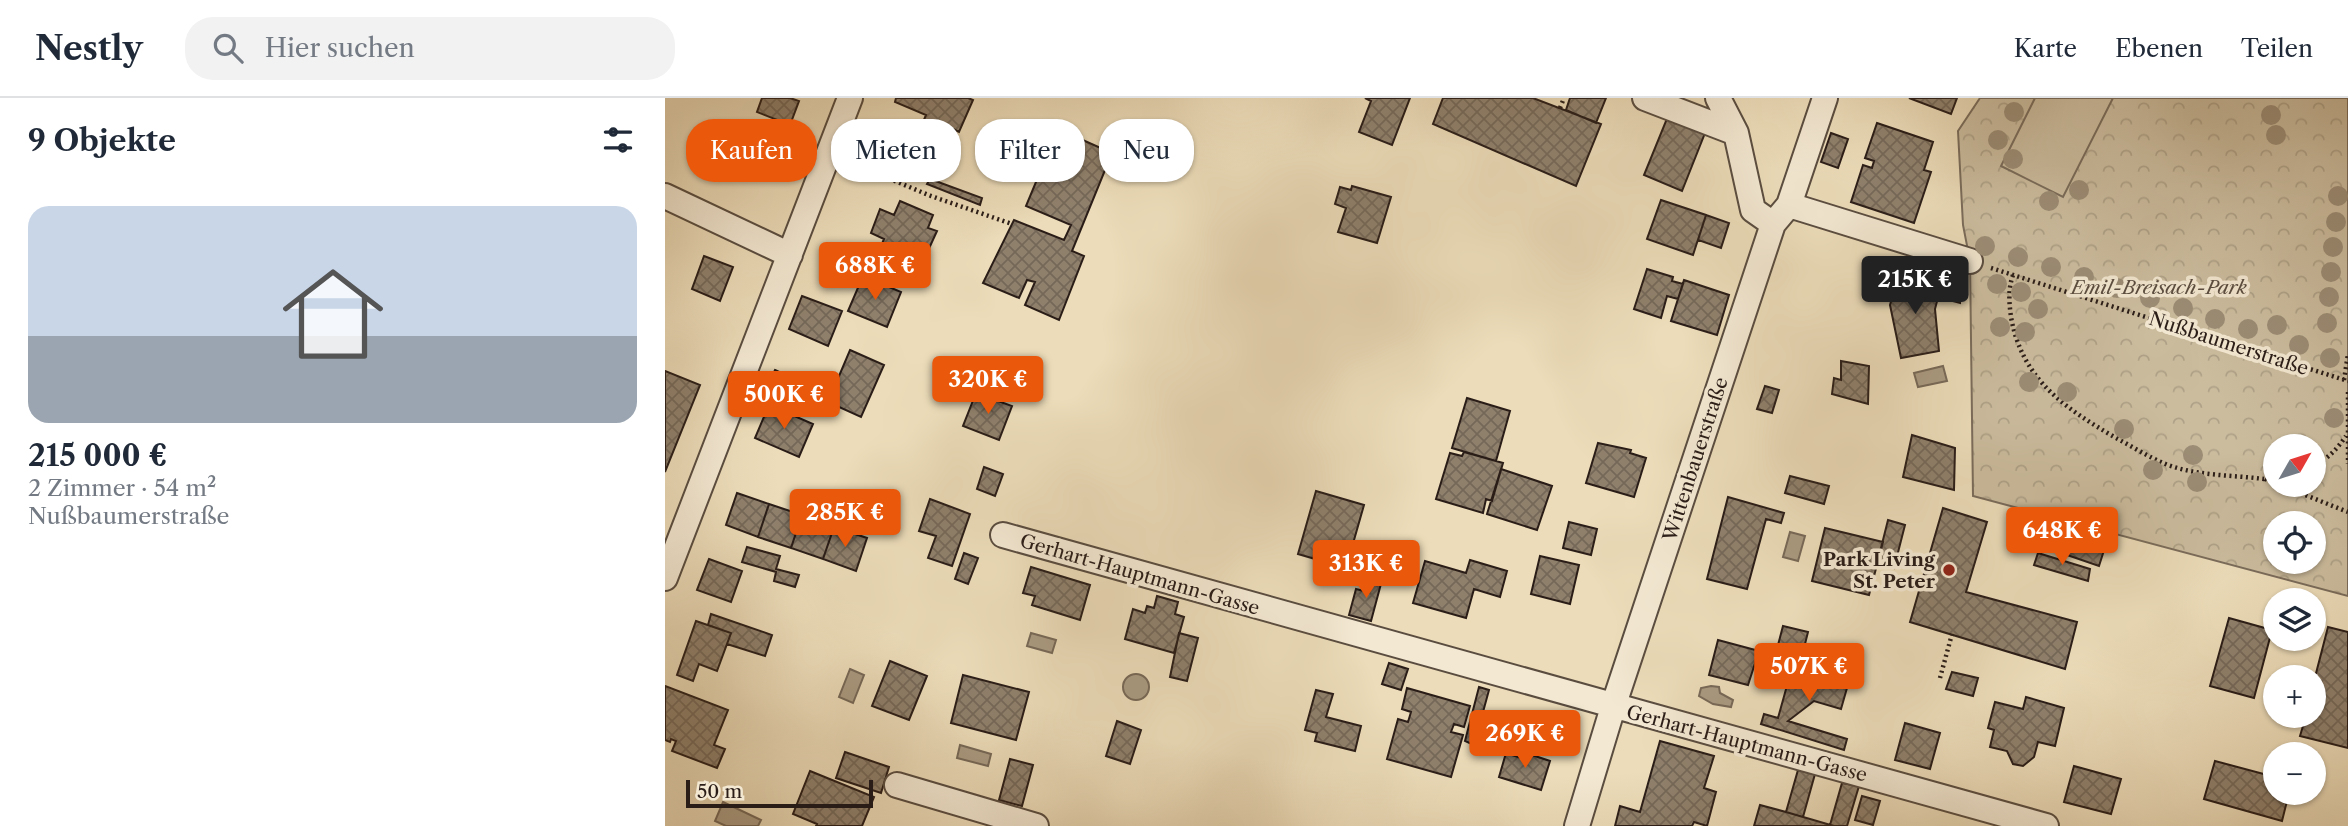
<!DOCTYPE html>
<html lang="de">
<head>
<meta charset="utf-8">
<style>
  :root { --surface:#fff; --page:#f2f2f3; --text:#1f2937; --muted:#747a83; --line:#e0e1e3; --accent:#ea580c }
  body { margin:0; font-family:"Libre Caslon Text",serif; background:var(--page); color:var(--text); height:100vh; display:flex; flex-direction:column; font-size:26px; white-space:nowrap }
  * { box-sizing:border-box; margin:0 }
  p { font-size:23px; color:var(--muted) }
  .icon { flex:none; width:38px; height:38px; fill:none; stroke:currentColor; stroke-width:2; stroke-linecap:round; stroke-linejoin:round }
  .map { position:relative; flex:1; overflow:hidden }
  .drawer { display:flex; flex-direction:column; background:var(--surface); width:665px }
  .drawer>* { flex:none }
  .banner { position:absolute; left:21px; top:21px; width:665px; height:63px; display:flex; gap:14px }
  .needle { width:46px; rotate:51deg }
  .tools { position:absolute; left:1598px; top:336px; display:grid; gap:14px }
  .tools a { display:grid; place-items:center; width:63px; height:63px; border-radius:50%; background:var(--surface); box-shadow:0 2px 5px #0004; font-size:35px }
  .scale { position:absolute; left:21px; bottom:18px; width:187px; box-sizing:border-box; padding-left:7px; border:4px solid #2a1d18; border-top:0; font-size:19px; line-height:24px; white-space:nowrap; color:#2a1d18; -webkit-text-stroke:5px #f3e8d2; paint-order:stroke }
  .price { position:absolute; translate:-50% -60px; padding:0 16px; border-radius:7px; background:var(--accent); color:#fff; font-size:23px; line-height:46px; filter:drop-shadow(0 2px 4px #0008) }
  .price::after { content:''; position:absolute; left:50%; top:42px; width:21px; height:16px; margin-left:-10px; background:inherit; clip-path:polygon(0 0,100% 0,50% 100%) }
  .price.active { background:#222; color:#fff }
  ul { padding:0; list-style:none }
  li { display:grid; align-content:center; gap:14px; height:371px; padding:0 28px }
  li+li { border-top:2px solid var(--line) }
  li span { display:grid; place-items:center; height:217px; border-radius:21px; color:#555 }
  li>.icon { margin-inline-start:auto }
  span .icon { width:126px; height:126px; fill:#fffc; stroke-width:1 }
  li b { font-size:30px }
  h2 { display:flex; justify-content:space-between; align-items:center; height:84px; padding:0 28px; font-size:30px }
  .tag { padding:0 24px; border-radius:28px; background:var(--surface); box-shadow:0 2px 5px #0004; font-size:24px; line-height:63px }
  .tag.active { background:var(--accent); color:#fff }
  header { display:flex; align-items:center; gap:42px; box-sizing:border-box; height:98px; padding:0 35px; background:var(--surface); border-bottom:2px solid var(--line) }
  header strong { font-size:33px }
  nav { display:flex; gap:38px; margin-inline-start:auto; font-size:24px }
  .search { width:490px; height:63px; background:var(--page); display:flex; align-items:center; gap:18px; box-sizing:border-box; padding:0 24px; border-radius:28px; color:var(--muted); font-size:26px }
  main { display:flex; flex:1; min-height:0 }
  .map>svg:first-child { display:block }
  .forest { fill:url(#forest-crowns); stroke:#7a6c5b; stroke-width:2; fill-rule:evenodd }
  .garden { fill:#cbbc9e; stroke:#7a6c5b; stroke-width:2 }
  .water { fill:#aa9b82; stroke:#776958; stroke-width:2 }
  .building { fill:url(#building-cross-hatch); stroke:#2a1d18; stroke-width:2 }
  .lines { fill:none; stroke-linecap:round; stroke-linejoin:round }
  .minor-casing { stroke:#5a4d40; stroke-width:28 }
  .path { stroke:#2a1d18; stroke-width:4.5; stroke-dasharray:2 3.5; stroke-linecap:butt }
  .minor { stroke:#f3e8d2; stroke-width:24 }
  .tree { fill:#9c8d76 }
  .poi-dot { fill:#8f2418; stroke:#f3e8d2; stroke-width:2.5 }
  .labels { text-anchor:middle; stroke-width:7; stroke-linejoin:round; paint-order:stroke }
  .park-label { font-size:19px; font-style:italic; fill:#5a4d40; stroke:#f3e8d2 }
  .street-label { font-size:19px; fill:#2a1d18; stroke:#f3e8d2 }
  .poi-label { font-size:19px; font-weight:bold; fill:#2a1d18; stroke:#f3e8d2; text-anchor:end }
</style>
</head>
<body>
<header>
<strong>Nestly</strong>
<div class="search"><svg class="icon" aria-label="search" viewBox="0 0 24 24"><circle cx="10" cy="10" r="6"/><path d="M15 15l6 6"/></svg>Hier suchen</div>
<nav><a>Karte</a><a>Ebenen</a><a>Teilen</a></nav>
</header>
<main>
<section class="drawer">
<h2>9 Objekte<svg class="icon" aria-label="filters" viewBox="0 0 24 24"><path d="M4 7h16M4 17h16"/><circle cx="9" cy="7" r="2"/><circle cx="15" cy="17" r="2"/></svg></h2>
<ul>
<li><span style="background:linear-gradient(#c9d6e8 60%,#9aa5b1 0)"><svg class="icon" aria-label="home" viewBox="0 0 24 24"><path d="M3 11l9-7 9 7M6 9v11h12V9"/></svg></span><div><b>215 000 €</b><p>2 Zimmer · 54 m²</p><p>Nußbaumerstraße</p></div></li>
</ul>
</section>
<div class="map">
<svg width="1683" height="728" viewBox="0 0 1683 728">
  <defs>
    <pattern id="forest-crowns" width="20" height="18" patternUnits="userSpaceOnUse" patternTransform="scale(1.75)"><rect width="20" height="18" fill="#cbbc9e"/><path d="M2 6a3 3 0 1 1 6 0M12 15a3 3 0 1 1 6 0" fill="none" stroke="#aea187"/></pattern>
    <pattern id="building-cross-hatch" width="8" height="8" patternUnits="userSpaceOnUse" patternTransform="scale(1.75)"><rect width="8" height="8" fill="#8f806c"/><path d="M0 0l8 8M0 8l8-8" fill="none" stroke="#756858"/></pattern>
  </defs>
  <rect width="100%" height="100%" fill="#ecdcb9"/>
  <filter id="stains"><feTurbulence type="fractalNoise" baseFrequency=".00286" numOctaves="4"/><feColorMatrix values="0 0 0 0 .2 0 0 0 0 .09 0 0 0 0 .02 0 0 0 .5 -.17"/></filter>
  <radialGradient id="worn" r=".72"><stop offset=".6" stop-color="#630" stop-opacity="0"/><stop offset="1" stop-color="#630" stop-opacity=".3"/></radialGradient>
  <path class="forest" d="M1315,0H1683V498L1308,398L1305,163L1298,127L1293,33ZM1610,348H1648V387H1610ZM1610,425H1648V464H1610Z"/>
  <path class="garden" d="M1370,0H1448L1398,99L1336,68Z"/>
  <path class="water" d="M262,50L289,60L284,73L257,62Z
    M1278,268L1282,283L1253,289L1249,275Z
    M1125,434L1140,438L1133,463L1118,459Z
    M366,535L391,542L387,555L362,548Z
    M185,571L199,577L188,605L174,599Z
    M458 589a13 13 0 1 1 26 0a13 13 0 1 1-26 0Z
    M1046,588L1054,589L1055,595L1068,602L1066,609L1048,606L1034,598L1036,590Z
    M295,647L326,656L323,668L292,660Z
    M58,704L96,722L93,728H61L50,723Z"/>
  <path class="building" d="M97,0H125L134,3L125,27L92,14Z
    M231,0H303L308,2L294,34L276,25L273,31L258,24L261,17L230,4Z
    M700,0H745L727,47L694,34L706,3Z
    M778,0H868L936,26L911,88L768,26Z
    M905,0H941L931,25L901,12Z
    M1244,0H1292L1286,16Z
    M1003,18L1040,35L1017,93L979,77Z
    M1212,25L1268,44L1259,72L1266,74L1249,125L1186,104L1198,67L1207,70L1209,63L1200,60Z
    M393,31L447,55L407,153L419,158L394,222L360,207L370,184L362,182L354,200L318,185L349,122L399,142L406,127L361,108Z
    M1166,35L1183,41L1173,70L1156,64Z
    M265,81L317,100L315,107L262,86Z
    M687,88L726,99L712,145L673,134L681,110L670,106L675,89L686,92Z
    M996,102L1041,117L1028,157L982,141Z
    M235,103L268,117L263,130L272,133L261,157L254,154L248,168L214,153L219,141L206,135L215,111L229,117Z
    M1041,117L1064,125L1056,150L1033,142Z
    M39,158L68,169L55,203L27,191Z
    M982,171L1008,179L1007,183L1018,186L1013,201L1002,198L996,220L969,211Z
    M1281,174L1294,179L1295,205L1273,199Z
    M1234,175L1276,188L1270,211L1274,253L1236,260L1225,207Z
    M198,178L236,194L222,229L183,213Z
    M1019,182L1064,197L1052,237L1006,223Z
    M137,198L177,213L163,248L124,231Z
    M185,252L219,267L196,319L163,304Z
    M1176,263L1204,268L1203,306L1167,296L1169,280L1176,282Z
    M110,272L131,282L124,296L103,287Z
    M0,273L35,287L0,374Z
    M1100,288L1114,292L1107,315L1092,311Z
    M311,295L347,308L334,342L298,328Z
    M802,300L845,313L831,363L787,350Z
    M104,307L148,326L134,359L90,340Z
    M1247,337L1290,350L1289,392L1238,379Z
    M933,345L966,352L965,355L981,360L969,399L921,385Z
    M799,354L838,365L827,403L821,401L818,415L771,401L785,355L797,358Z
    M319,369L338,376L330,398L312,391Z
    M836,371L887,388L872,432L822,416Z
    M1125,378L1164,388L1159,406L1120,395Z
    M651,393L699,407L681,470L633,456Z
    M72,395L104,406L93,439L61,427Z
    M1063,399L1119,415L1116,425L1101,421L1082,491L1042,481Z
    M265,401L305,416L287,468L263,460L271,438L254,433Z
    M104,406L137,417L126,450L93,439Z
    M1278,410L1322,424L1301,494L1412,524L1400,571L1245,524Z
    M137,417L169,429L158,461L126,450Z
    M1223,422L1240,427L1229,470L1212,466Z
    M904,424L932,431L926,457L898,450Z
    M1382,428L1441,446L1434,468L1376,448Z
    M169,429L202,440L191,473L158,461Z
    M1160,430L1218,444L1204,497L1147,483Z
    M82,449L115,458L111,471L134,477L130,489L109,483L111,474L77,464Z
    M299,455L313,460L303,486L290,481Z
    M1373,455L1425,471L1423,483L1369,467Z
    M875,458L914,467L905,506L866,496Z
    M44,461L77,473L66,504L32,492Z
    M805,462L842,473L835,499L809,491L801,520L748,505L760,463L801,475Z
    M366,469L425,487L415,522L367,507L370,498L358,495Z
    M703,478L717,482L706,523L684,517L691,491L699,493Z
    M492,498L513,504L510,516L519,519L509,555L460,541L468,511L480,515L482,508L489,510Z
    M46,516L107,537L100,558L62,546L66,535L43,527Z
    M1564,520L1607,532L1589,600L1545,588Z
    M31,523L66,535L52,573L34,566L28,583L12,577Z
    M1118,528L1143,534L1138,554L1113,547Z
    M1663,529L1683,534V650L1635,638L1641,618H1648V587Z
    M514,535L533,540L522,583L505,579Z
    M1053,542L1094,553L1083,587L1044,577Z
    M225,563L262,578L244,622L207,608Z
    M724,565L743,571L736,592L717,586Z
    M1128,566L1184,583L1176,611L1149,603L1123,623L1182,641L1179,652L1096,626L1099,616L1113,620Z
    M1287,574L1313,580L1308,598L1281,591Z
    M298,577L364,594L351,642L286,625Z
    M0,588L63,612L49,647L60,651L52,670L7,653L11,643L6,641L5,644L0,642Z
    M814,589L824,592L809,647L800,643Z
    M742,590L805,608L799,629L789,626L786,634L798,637L786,679L722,661L733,621L743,624L746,614L737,611Z
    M651,592L668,596L661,619L696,628L690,653L650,643L652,635L640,632Z
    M1361,599L1399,610L1390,648L1373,644L1369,659L1358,668L1348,666L1342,653L1325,649L1329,632L1323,630L1330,604L1358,611Z
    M452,623L476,632L465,666L441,658Z
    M1240,625L1275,635L1265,671L1230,662Z
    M995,643L1049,658L1039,690L1051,694L1042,728L1029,724L1027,728H950L955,708L975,714Z
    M180,654L224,669L216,695L171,680Z
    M841,655L859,661L861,655L885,663L876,692L834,679Z
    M345,661L368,667L357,708L334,702Z
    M1550,663L1610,679V695H1624L1617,723L1539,701Z
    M1409,668L1456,681L1446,716L1399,704Z
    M1133,672L1150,676L1138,719L1121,714Z
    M145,673L209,699L197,728H151L152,726L128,716Z
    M1177,685L1194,688L1182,728H1169L1165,727Z
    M1197,698L1215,703L1208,727L1190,722Z
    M1095,707L1121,714L1169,728H1089Z"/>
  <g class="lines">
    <defs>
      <path id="minor" d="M980,0L1071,35
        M1053,0L1071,35L1088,112L1108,126
        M0,98L125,157
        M1124,107L1305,163
        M338,437L1381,728
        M0,480L185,0
        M232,687L371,728
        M912,728L948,609L1108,126L1124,107L1160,0"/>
    </defs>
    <use href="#minor" class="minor-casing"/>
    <path class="path" d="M895,10L899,0
      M197,58L201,71L266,98L347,126
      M1326,170L1683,283
      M1348,177C1343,191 1344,204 1346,219C1357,282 1400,310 1451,340C1468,349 1485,360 1503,367C1533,378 1568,377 1599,381L1610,379
      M1679,282L1683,256
      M1683,294V366
      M1648,368C1663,361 1672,351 1681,338
      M1600,381L1610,385
      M1615,387L1683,414
      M1275,580L1287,536"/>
    <use href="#minor" class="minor"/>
  </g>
  <g class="tree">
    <circle cx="1349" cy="14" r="10"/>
    <circle cx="1606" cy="17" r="10"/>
    <circle cx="1611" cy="37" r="10"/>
    <circle cx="1333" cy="42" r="10"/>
    <circle cx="1348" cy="61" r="10"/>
    <circle cx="1414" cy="92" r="10"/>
    <circle cx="1673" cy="98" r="10"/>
    <circle cx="1384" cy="103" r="10"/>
    <circle cx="1671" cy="124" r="10"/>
    <circle cx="1320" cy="148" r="10"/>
    <circle cx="1668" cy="149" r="10"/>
    <circle cx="1353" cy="159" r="10"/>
    <circle cx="1386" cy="169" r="10"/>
    <circle cx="1666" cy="174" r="10"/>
    <circle cx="1419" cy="179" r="10"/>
    <circle cx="1332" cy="186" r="10"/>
    <circle cx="1452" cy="190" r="10"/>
    <circle cx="1356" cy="194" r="10"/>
    <circle cx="1664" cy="199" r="10"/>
    <circle cx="1485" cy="200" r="10"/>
    <circle cx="1518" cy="210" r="10"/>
    <circle cx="1373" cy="211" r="10"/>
    <circle cx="1550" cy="221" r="10"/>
    <circle cx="1662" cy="225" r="10"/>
    <circle cx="1612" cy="227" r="10"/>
    <circle cx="1335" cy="229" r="10"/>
    <circle cx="1583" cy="231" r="10"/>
    <circle cx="1360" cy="234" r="10"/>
    <circle cx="1634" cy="247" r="10"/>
    <circle cx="1665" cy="260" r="10"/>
    <circle cx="1364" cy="284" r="10"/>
    <circle cx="1402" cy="294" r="10"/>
    <circle cx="1669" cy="320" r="10"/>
    <circle cx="1459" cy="331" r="10"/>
    <circle cx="1528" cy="357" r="10"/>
    <circle cx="1488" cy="372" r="10"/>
    <circle cx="1532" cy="384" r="10"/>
  </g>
  <circle class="poi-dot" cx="1284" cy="472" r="7"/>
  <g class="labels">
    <g class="park-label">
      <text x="1494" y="196">Emil-Breisach-Park</text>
    </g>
    <g class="street-label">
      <text transform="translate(1564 245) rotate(18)" y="7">Nußbaumerstraße</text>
      <text transform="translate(1030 361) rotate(-72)" y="7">Wittenbauerstraße</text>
      <text transform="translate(475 476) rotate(16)" y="7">Gerhart-Hauptmann-Gasse</text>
      <text transform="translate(1082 645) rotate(15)" y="7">Gerhart-Hauptmann-Gasse</text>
    </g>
    <g class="poi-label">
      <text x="1270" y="468">Park Living<tspan x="1270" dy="22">St. Peter</tspan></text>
    </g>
  </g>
  <rect width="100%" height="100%" filter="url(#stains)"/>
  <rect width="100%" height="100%" fill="url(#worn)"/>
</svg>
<div class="tools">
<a><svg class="needle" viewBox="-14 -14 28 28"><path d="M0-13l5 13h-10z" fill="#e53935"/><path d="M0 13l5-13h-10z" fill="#747a83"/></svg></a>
<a><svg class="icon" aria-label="locate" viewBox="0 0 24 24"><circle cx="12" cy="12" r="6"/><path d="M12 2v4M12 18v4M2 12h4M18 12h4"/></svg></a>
<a><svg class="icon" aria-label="layers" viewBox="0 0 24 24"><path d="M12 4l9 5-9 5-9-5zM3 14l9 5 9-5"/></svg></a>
<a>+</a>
<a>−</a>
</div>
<div class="scale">50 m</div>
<b class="price" style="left:210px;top:204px">688K €</b>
<b class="price active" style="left:1250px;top:218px">215K €</b>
<b class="price" style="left:323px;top:318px">320K €</b>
<b class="price" style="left:119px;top:333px">500K €</b>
<b class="price" style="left:180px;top:451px">285K €</b>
<b class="price" style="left:1397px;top:469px">648K €</b>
<b class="price" style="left:701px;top:502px">313K €</b>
<b class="price" style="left:1144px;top:605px">507K €</b>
<b class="price" style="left:860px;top:672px">269K €</b>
<div class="banner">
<a class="tag active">Kaufen</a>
<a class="tag">Mieten</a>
<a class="tag">Filter</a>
<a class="tag">Neu</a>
</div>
</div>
</main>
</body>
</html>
